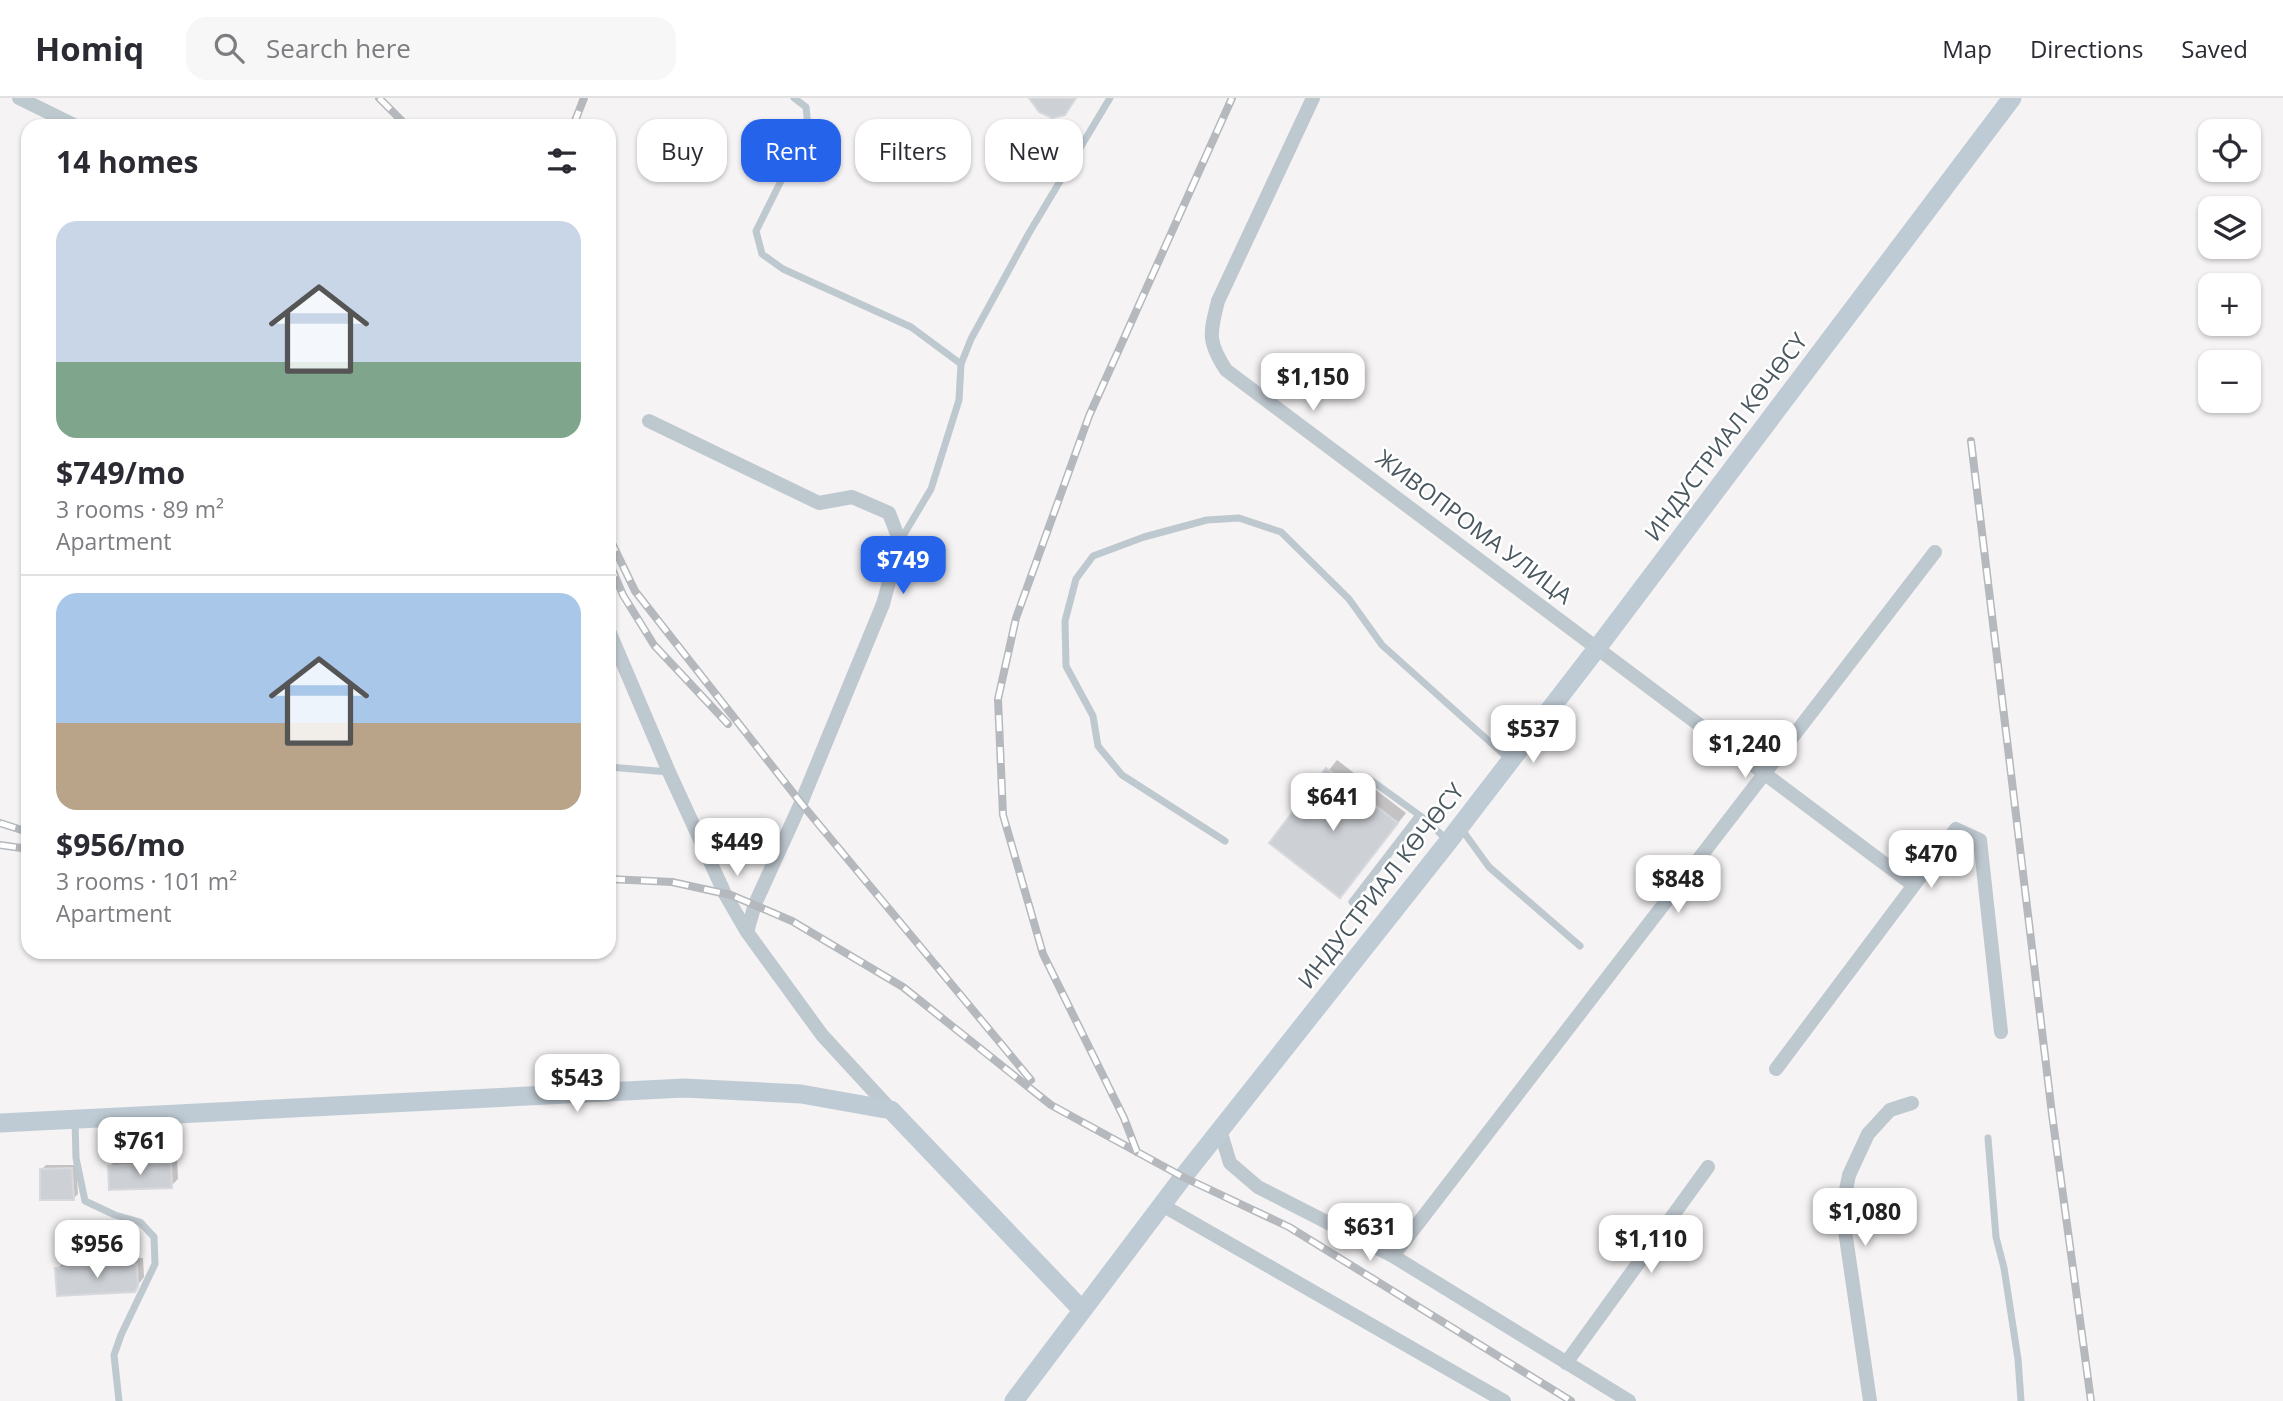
<!DOCTYPE html>
<html lang="en">
<head>
<meta charset="utf-8">
<style>
  :root { --surface:#fff; --page:#f7f7f7; --text:#2b2b33; --muted:#7c7c81; --line:#e1e1e2; --accent:#2563eb }
  body { margin:0; font-family:"Open Sans",sans-serif; background:var(--page); color:var(--text); height:100vh; display:flex; flex-direction:column; font-size:26px; white-space:nowrap }
  * { box-sizing:border-box; margin:0 }
  p { font-size:23px; color:var(--muted) }
  .icon { flex:none; width:38px; height:38px; fill:none; stroke:currentColor; stroke-width:2; stroke-linecap:round; stroke-linejoin:round }
  .map { position:relative; flex:1; overflow:hidden }
  .details { position:absolute; left:21px; top:21px; width:595px; height:840px; display:flex; flex-direction:column; background:var(--surface); border-radius:21px; box-shadow:0 2px 5px #0004 }
  .details>* { flex:none }
  .hud { position:absolute; left:637px; top:21px; width:665px; height:63px; display:flex; gap:14px }
  .tools { position:absolute; left:2198px; top:21px; display:grid; gap:14px }
  .tools a { display:grid; place-items:center; width:63px; height:63px; border-radius:14px; background:var(--surface); box-shadow:0 2px 5px #0004; font-size:35px }
  .price { position:absolute; translate:-50% -60px; padding:0 16px; border-radius:14px; background:#fff; color:#222; font-size:23px; line-height:46px; filter:drop-shadow(0 2px 4px #0008) }
  .price::after { content:''; position:absolute; left:50%; top:42px; width:21px; height:16px; margin-left:-10px; background:inherit; clip-path:polygon(0 0,100% 0,50% 100%) }
  .price.on { background:var(--accent); color:#fff }
  ul { padding:0; list-style:none }
  li { display:grid; align-content:center; gap:14px; height:371px; padding:0 35px }
  li+li { border-top:2px solid var(--line) }
  li span { display:grid; place-items:center; height:217px; border-radius:21px; color:#555 }
  li>.icon { margin-inline-start:auto }
  span .icon { width:126px; height:126px; fill:#fffc; stroke-width:1 }
  li b { font-size:30px }
  h2 { display:flex; justify-content:space-between; align-items:center; height:84px; padding:0 35px; font-size:30px }
  .tag { padding:0 24px; border-radius:21px; background:var(--surface); box-shadow:0 2px 5px #0004; font-size:24px; line-height:63px }
  .tag.on { background:var(--accent); color:#fff }
  header { display:flex; align-items:center; gap:42px; box-sizing:border-box; height:98px; padding:0 35px; background:var(--surface); border-bottom:2px solid var(--line) }
  header strong { font-size:33px }
  nav { display:flex; gap:38px; margin-inline-start:auto; font-size:24px }
  .search { width:490px; height:63px; background:var(--page); display:flex; align-items:center; gap:18px; box-sizing:border-box; padding:0 24px; border-radius:21px; color:var(--muted); font-size:26px }
  .map>svg:first-child { display:block }
  .shadow { fill:#0003 }
  .building { fill:#cdd0d5; stroke:#d7d9de; stroke-width:2 }
  .lines { fill:none; stroke-linecap:round; stroke-linejoin:round }
  .service { stroke:#bec8cf; stroke-width:7 }
  .minor { stroke:#bec8cf; stroke-width:14 }
  .secondary { stroke:#bfcbd4; stroke-width:19 }
  .rail-casing { stroke:#b5b8bd; stroke-width:8 }
  .rail { stroke:#fff; stroke-width:5; stroke-dasharray:16; stroke-linecap:butt }
  .labels { text-anchor:middle; stroke-width:5; stroke-linejoin:round; paint-order:stroke }
  .street-label { font-size:23px; fill:#4a5860; stroke:#fff }
</style>
</head>
<body>
<header>
<strong>Homiq</strong>
<div class="search"><svg class="icon" aria-label="search" viewBox="0 0 24 24"><circle cx="10" cy="10" r="6"/><path d="M15 15l6 6"/></svg>Search here</div>
<nav><a>Map</a><a>Directions</a><a>Saved</a></nav>
</header>
<div class="map">
<svg width="2283" height="1303" viewBox="0 0 2283 1303">
  <rect width="100%" height="100%" fill="#f5f3f3"/>
  <path class="shadow" d="M1337,662L1406,715L1340,798L1271,745Z
    M177,1059L178,1081L171,1088L110,1068L117,1061Z
    M46,1067H76L78,1096L74,1100L42,1071Z
    M143,1160L144,1179L134,1192L57,1171L64,1164Z"/>
  <path class="building" d="M1029,0H1076L1065,17L1052,20L1039,14Z
    M1326,670L1398,725L1340,800L1269,745Z
    M171,1065L172,1090L109,1092L108,1068Z
    M72,1070L74,1102H40V1071Z
    M137,1166L138,1188L135,1194L57,1198L55,1170Z"/>
  <g class="lines">
    <path class="service" d="M794,0L806,9L808,29L756,133L762,156L783,171L911,229L961,266
      M900,443L931,391L959,302L961,266L971,241L1029,135L1110,0
      M609,669L669,674
      M1368,680L1426,722L1448,743
      M1460,729L1489,769L1580,848
      M1225,743L1122,677L1098,648L1093,618L1066,568L1065,523L1076,481L1093,458L1144,439L1207,422L1239,420L1281,434L1349,501L1382,547L1510,662
      M1352,804L1419,717
      M75,1022L76,1060L85,1103L115,1117L140,1124L154,1139L155,1166L121,1237L114,1257L119,1303
      M1988,1040L1996,1139L2004,1170L2018,1261L2021,1303"/>
    <path class="minor" d="M19,0L76,28
      M1313,0L1218,203C1210,235 1207,243 1226,272L1913,787
      M649,323L819,405L852,399L889,415L900,444L883,506L801,705L755,806L747,834
      M609,533L669,674L725,796L747,834L822,937L891,1012
      M1776,971L1956,731L1980,742L2001,934
      M1220,1032L1230,1065L1258,1089L1393,1158L1629,1303
      M1162,1107L1504,1303
      M1393,1158L1935,454
      M1566,1265L1708,1069
      M1870,1303L1842,1112L1849,1077L1868,1036L1890,1012L1912,1005"/>
    <path class="secondary" d="M0,1025L684,990L801,996L891,1012L1082,1212
      M1014,1303L1183,1079L1448,744L1598,549L2012,0"/>
    <defs>
      <path id="rail" d="M379,0L407,28
        M573,28L584,0
        M1971,343L2052,1016L2091,1303
        M609,439L635,493L801,705L1031,982
        M609,464L623,497L654,547L728,626
        M0,725L28,734
        M0,747L28,751
        M609,781L672,784L731,797L792,823L903,889L1051,1007L1183,1079L1289,1129L1571,1303
        M1137,1054L1124,1020L1043,856L1003,717L998,601L1016,520L1089,318L1232,0"/>
    </defs>
    <use href="#rail" class="rail-casing"/>
    <use href="#rail" class="rail"/>
  </g>
  <g class="labels">
    <g class="street-label">
      <text transform="translate(1726 339) rotate(-53)" y="8">ИНДУСТРИАЛ КӨЧӨСҮ</text>
      <text transform="translate(1474 429) rotate(37)" y="8">ЖИВОПРОМА УЛИЦА</text>
      <text transform="translate(1381 788) rotate(-52)" y="8">ИНДУСТРИАЛ КӨЧӨСҮ</text>
    </g>
  </g>
</svg>
<div class="tools">
<a><svg class="icon" aria-label="locate" viewBox="0 0 24 24"><circle cx="12" cy="12" r="6"/><path d="M12 2v4M12 18v4M2 12h4M18 12h4"/></svg></a>
<a><svg class="icon" aria-label="layers" viewBox="0 0 24 24"><path d="M12 4l9 5-9 5-9-5zM3 14l9 5 9-5"/></svg></a>
<a>+</a>
<a>−</a>
</div>
<b class="price" style="left:1313px;top:315px">$1,150</b>
<b class="price on" style="left:903px;top:498px">$749</b>
<b class="price" style="left:1533px;top:667px">$537</b>
<b class="price" style="left:1745px;top:682px">$1,240</b>
<b class="price" style="left:1333px;top:735px">$641</b>
<b class="price" style="left:737px;top:780px">$449</b>
<b class="price" style="left:1931px;top:792px">$470</b>
<b class="price" style="left:1678px;top:817px">$848</b>
<b class="price" style="left:577px;top:1016px">$543</b>
<b class="price" style="left:140px;top:1079px">$761</b>
<b class="price" style="left:1865px;top:1150px">$1,080</b>
<b class="price" style="left:1370px;top:1165px">$631</b>
<b class="price" style="left:1651px;top:1177px">$1,110</b>
<b class="price" style="left:97px;top:1182px">$956</b>
<div class="hud">
<a class="tag">Buy</a>
<a class="tag on">Rent</a>
<a class="tag">Filters</a>
<a class="tag">New</a>
</div>
<section class="details">
<h2>14 homes<svg class="icon" aria-label="filters" viewBox="0 0 24 24"><path d="M4 7h16M4 17h16"/><circle cx="9" cy="7" r="2"/><circle cx="15" cy="17" r="2"/></svg></h2>
<ul>
<li><span style="background:linear-gradient(#c9d6e8 65%,#7fa58c 0)"><svg class="icon" aria-label="home" viewBox="0 0 24 24"><path d="M3 11l9-7 9 7M6 9v11h12V9"/></svg></span><div><b>$749/mo</b><p>3 rooms · 89 m²</p><p>Apartment</p></div></li>
<li><span style="background:linear-gradient(#a9c7e8 60%,#b9a48a 0)"><svg class="icon" aria-label="home" viewBox="0 0 24 24"><path d="M3 11l9-7 9 7M6 9v11h12V9"/></svg></span><div><b>$956/mo</b><p>3 rooms · 101 m²</p><p>Apartment</p></div></li>
</ul>
</section>
</div>
</body>
</html>
